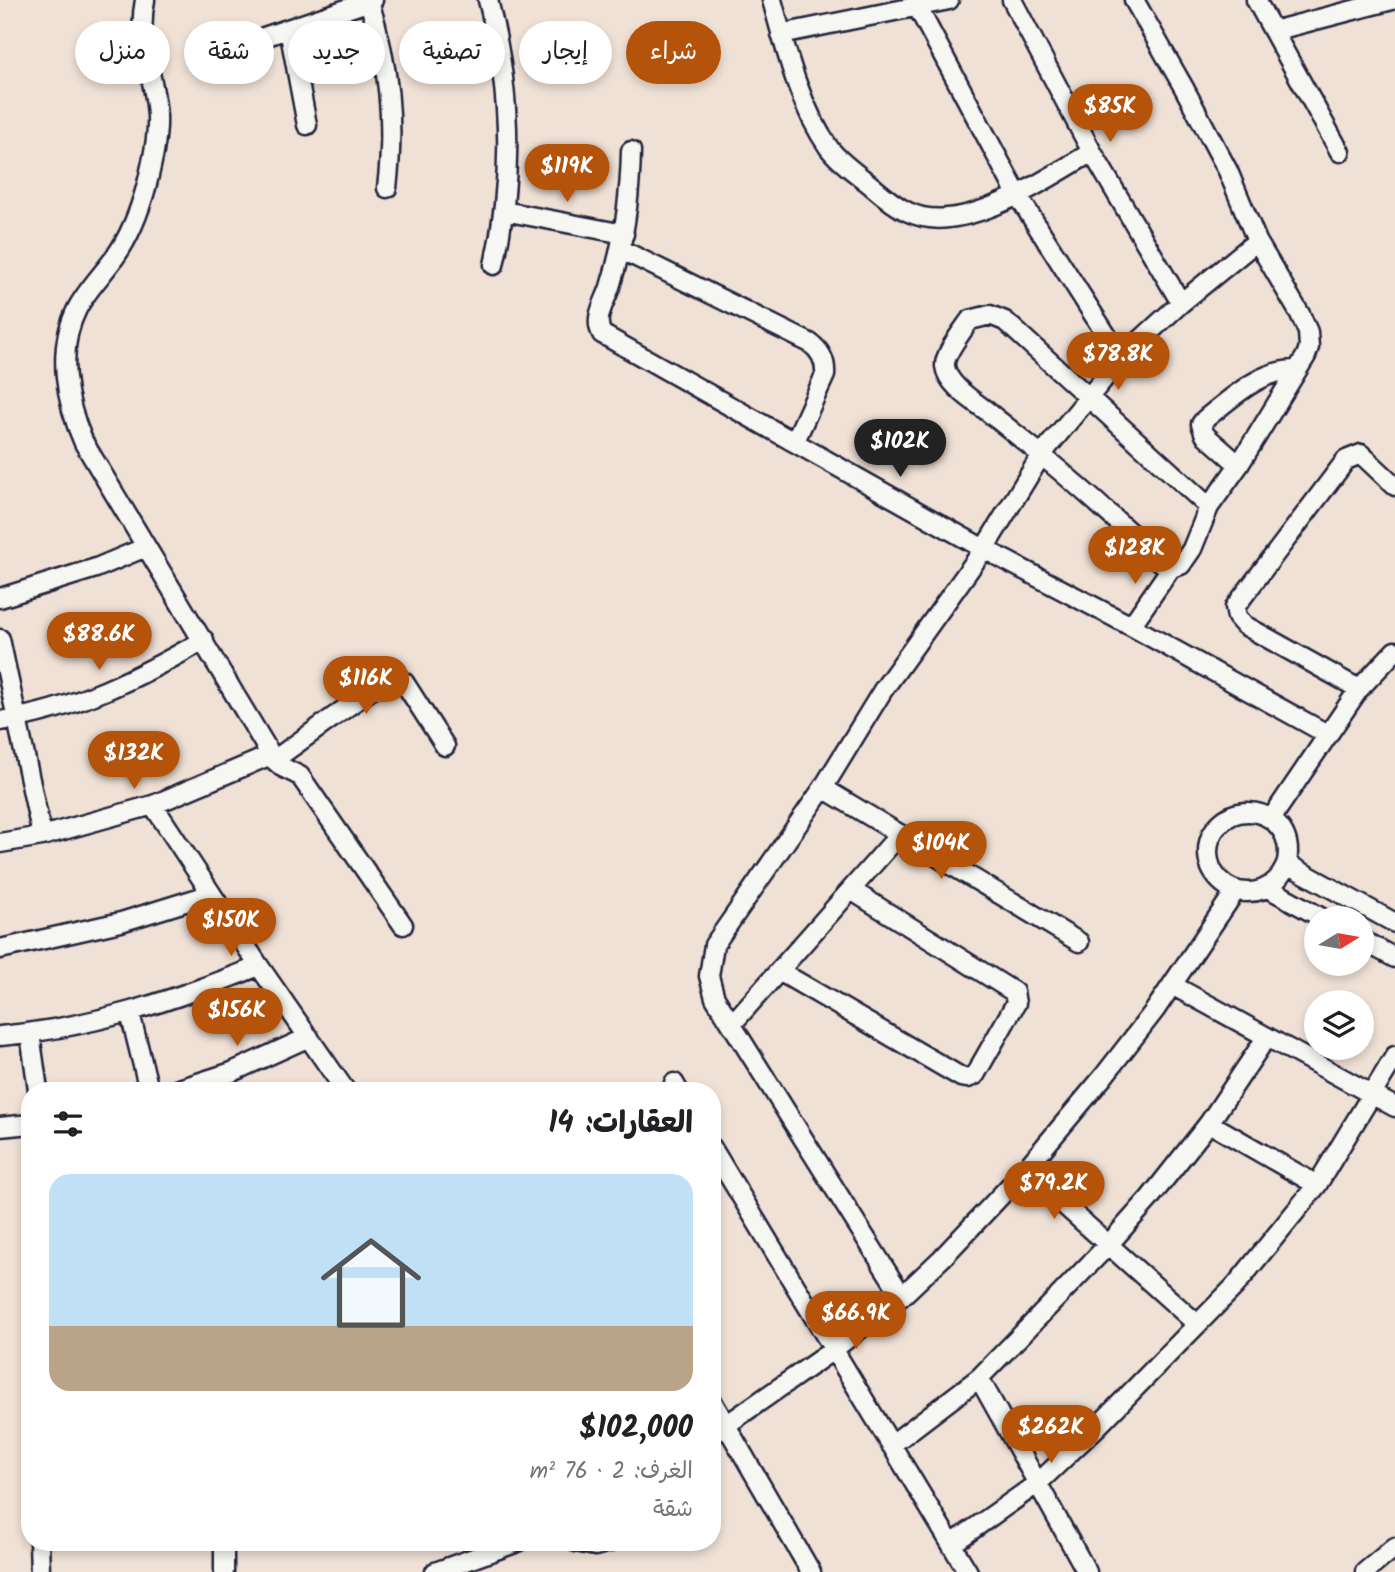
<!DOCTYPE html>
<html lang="ar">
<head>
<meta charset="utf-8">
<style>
  :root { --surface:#fff; --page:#f6f6f6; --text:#202124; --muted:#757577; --line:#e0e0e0; --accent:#b45309 }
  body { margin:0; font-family:Kalam,"Playpen Sans Arabic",sans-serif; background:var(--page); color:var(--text); direction:rtl; height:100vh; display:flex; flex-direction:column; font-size:26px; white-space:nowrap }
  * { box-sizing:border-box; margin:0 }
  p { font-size:23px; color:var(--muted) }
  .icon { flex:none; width:38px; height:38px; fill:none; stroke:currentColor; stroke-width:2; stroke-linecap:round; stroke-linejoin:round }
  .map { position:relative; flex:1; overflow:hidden; direction:ltr }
  .panel { position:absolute; left:21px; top:1082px; width:700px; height:469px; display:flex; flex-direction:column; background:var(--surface); border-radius:28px; box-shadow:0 4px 10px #0003; direction:rtl }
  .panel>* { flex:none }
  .banner { position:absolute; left:21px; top:21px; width:700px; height:63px; direction:rtl; display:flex; gap:14px }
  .needle { width:46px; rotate:79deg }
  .tools { position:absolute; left:1304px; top:906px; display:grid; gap:14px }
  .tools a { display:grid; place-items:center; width:70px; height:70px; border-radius:50%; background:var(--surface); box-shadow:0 4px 10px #0003; font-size:35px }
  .price { position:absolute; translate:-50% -60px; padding:0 16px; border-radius:24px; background:var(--accent); color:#fff; font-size:23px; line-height:46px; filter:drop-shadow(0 2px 4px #0008) }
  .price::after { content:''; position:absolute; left:50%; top:42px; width:21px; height:16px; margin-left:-10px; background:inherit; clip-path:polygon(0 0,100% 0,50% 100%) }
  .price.current { background:#222; color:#fff }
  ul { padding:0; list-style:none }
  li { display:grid; align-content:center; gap:14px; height:371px; padding:0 28px }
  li+li { border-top:2px solid var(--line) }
  li span { display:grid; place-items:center; height:217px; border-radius:21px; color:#555 }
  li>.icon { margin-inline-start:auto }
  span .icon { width:126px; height:126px; fill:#fffc; stroke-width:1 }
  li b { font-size:30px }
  h2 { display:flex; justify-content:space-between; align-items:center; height:84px; padding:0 28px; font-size:30px }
  .tag { padding:0 24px; border-radius:32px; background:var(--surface); box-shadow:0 4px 10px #0003; font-size:24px; line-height:63px }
  .tag.current { background:var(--accent); color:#fff }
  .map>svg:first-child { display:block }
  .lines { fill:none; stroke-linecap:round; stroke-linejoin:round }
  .minor-casing { stroke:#22223b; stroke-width:23 }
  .minor { stroke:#f6f6f2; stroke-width:18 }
</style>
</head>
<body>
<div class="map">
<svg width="1395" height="1572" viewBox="0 0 1395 1572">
  <rect width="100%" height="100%" fill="#f0e1d6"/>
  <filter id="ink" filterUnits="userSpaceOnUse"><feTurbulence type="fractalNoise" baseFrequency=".0143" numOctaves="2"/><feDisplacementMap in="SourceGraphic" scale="14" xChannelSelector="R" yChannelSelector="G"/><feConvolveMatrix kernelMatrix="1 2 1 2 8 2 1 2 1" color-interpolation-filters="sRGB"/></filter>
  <g filter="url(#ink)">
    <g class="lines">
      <defs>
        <path id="minor" d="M145,0C136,45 155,74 157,116C158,138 152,163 147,184C140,210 131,235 115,257C103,274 86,291 77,309C56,350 66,403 84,443L274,760L282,767L300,776L403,925
          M488,0C511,88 514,176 494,265
          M772,0C786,50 799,105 829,148C840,163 859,175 873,187C896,207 916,222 948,218C997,213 1051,176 1092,152
          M1012,0L1092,152L1181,303
          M1134,0L1184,88L1228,171L1257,241L1300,314L1308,332L1309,347L1306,356L1239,465L1209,507L1192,549L1181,565L1171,568L1161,562C1106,509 1048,459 988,412C974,401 947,385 945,366C944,354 963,330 970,320L990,315L1005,321L1209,507
          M1256,0L1340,152
          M369,1C389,66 395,121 387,188
          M918,8L1018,196L1121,358
          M289,29L307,125
          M1273,31L1392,0
          M781,34L949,0
          M264,37L373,0
          M631,151C630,197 624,243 610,287C605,303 593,318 602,334L984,549L1131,626L1327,734
          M504,211L624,234
          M620,249L810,343C821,351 826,361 825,375L795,441
          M1239,465L1205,435L1201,424L1205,419C1232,398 1261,369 1297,370
          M0,598L96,568L146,547
          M1131,626L1171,568
          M0,639L42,836
          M1359,689L1244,625L1237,617L1235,607L1346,460L1361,454L1395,486
          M0,721C74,710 140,677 204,640
          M274,760L386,679L393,676L404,682L445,746
          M823,788L1079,942
          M153,805L259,966L345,1090
          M1208 852a40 40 0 1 1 80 0a40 40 0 1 1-80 0Z
          M1271,819L1359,689L1395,651
          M0,843L42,836L153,805L271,755
          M1287,864L1395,923
          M1268,888L1324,919
          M1362,940L1395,958
          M0,949L121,922L211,894
          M779,971L961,1077L968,1078L975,1075L1016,1003L1014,992L851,890
          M1172,985L1395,1107
          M130,1013L149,1090
          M732,1024L900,834
          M30,1034L38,1090
          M0,1036C91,1028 175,1000 259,966
          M674,1083L678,1090
          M176,1090L232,1072L309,1037
          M1209,1123L1266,1038
          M0,1127L30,1124
          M712,1148L968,1572
          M1025,1170L1197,1324
          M902,1296L715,998L709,976L714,945L823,788L883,690L984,549L1042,454L1121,358L1181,303L1257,241
          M979,1378L1087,1572
          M712,1401L811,1572
          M712,1435L833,1350L902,1296L942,1258L1025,1170L1103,1077L1155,1010L1236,890
          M891,1445L979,1378L1026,1330L1109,1244L1149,1199L1209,1123L1317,1185
          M39,1542L40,1572
          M576,1542L595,1546L610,1542
          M952,1544L1038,1483L1098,1426L1235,1286L1317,1185L1395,1056
          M224,1572V1542
          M435,1572L518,1542
          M1365,1572L1395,1547"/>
      </defs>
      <use href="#minor" class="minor-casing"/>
      <use href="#minor" class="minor"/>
    </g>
  </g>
</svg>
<div class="tools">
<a><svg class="needle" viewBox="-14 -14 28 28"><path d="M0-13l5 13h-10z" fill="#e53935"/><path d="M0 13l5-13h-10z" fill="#757577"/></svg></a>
<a><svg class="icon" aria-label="layers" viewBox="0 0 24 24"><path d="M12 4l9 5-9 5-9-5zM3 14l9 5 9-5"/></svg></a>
</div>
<b class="price" style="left:1110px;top:144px">$85K</b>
<b class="price" style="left:567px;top:204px">$119K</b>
<b class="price" style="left:1118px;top:392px">$78.8K</b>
<b class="price current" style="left:900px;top:479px">$102K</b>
<b class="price" style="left:1135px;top:586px">$128K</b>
<b class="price" style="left:99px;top:672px">$88.6K</b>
<b class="price" style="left:366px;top:716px">$116K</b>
<b class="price" style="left:134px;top:791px">$132K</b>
<b class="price" style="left:941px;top:881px">$104K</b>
<b class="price" style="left:231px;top:958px">$150K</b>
<b class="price" style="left:237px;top:1048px">$156K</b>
<b class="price" style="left:1054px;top:1221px">$79.2K</b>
<b class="price" style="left:856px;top:1351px">$66.9K</b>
<b class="price" style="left:1051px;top:1465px">$262K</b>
<div class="banner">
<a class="tag current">شراء</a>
<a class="tag">إيجار</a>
<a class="tag">تصفية</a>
<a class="tag">جديد</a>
<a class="tag">شقة</a>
<a class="tag">منزل</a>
</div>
<section class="panel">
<h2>العقارات: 14<svg class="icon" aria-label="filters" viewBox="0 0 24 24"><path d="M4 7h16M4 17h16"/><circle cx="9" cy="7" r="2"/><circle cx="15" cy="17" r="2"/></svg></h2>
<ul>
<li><span style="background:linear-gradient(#bfe0f5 70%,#b9a48a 0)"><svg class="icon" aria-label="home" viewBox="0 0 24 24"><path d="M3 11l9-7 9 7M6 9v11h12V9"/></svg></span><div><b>$102,000</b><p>الغرف: 2 · 76 m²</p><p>شقة</p></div></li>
</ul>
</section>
</div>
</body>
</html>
